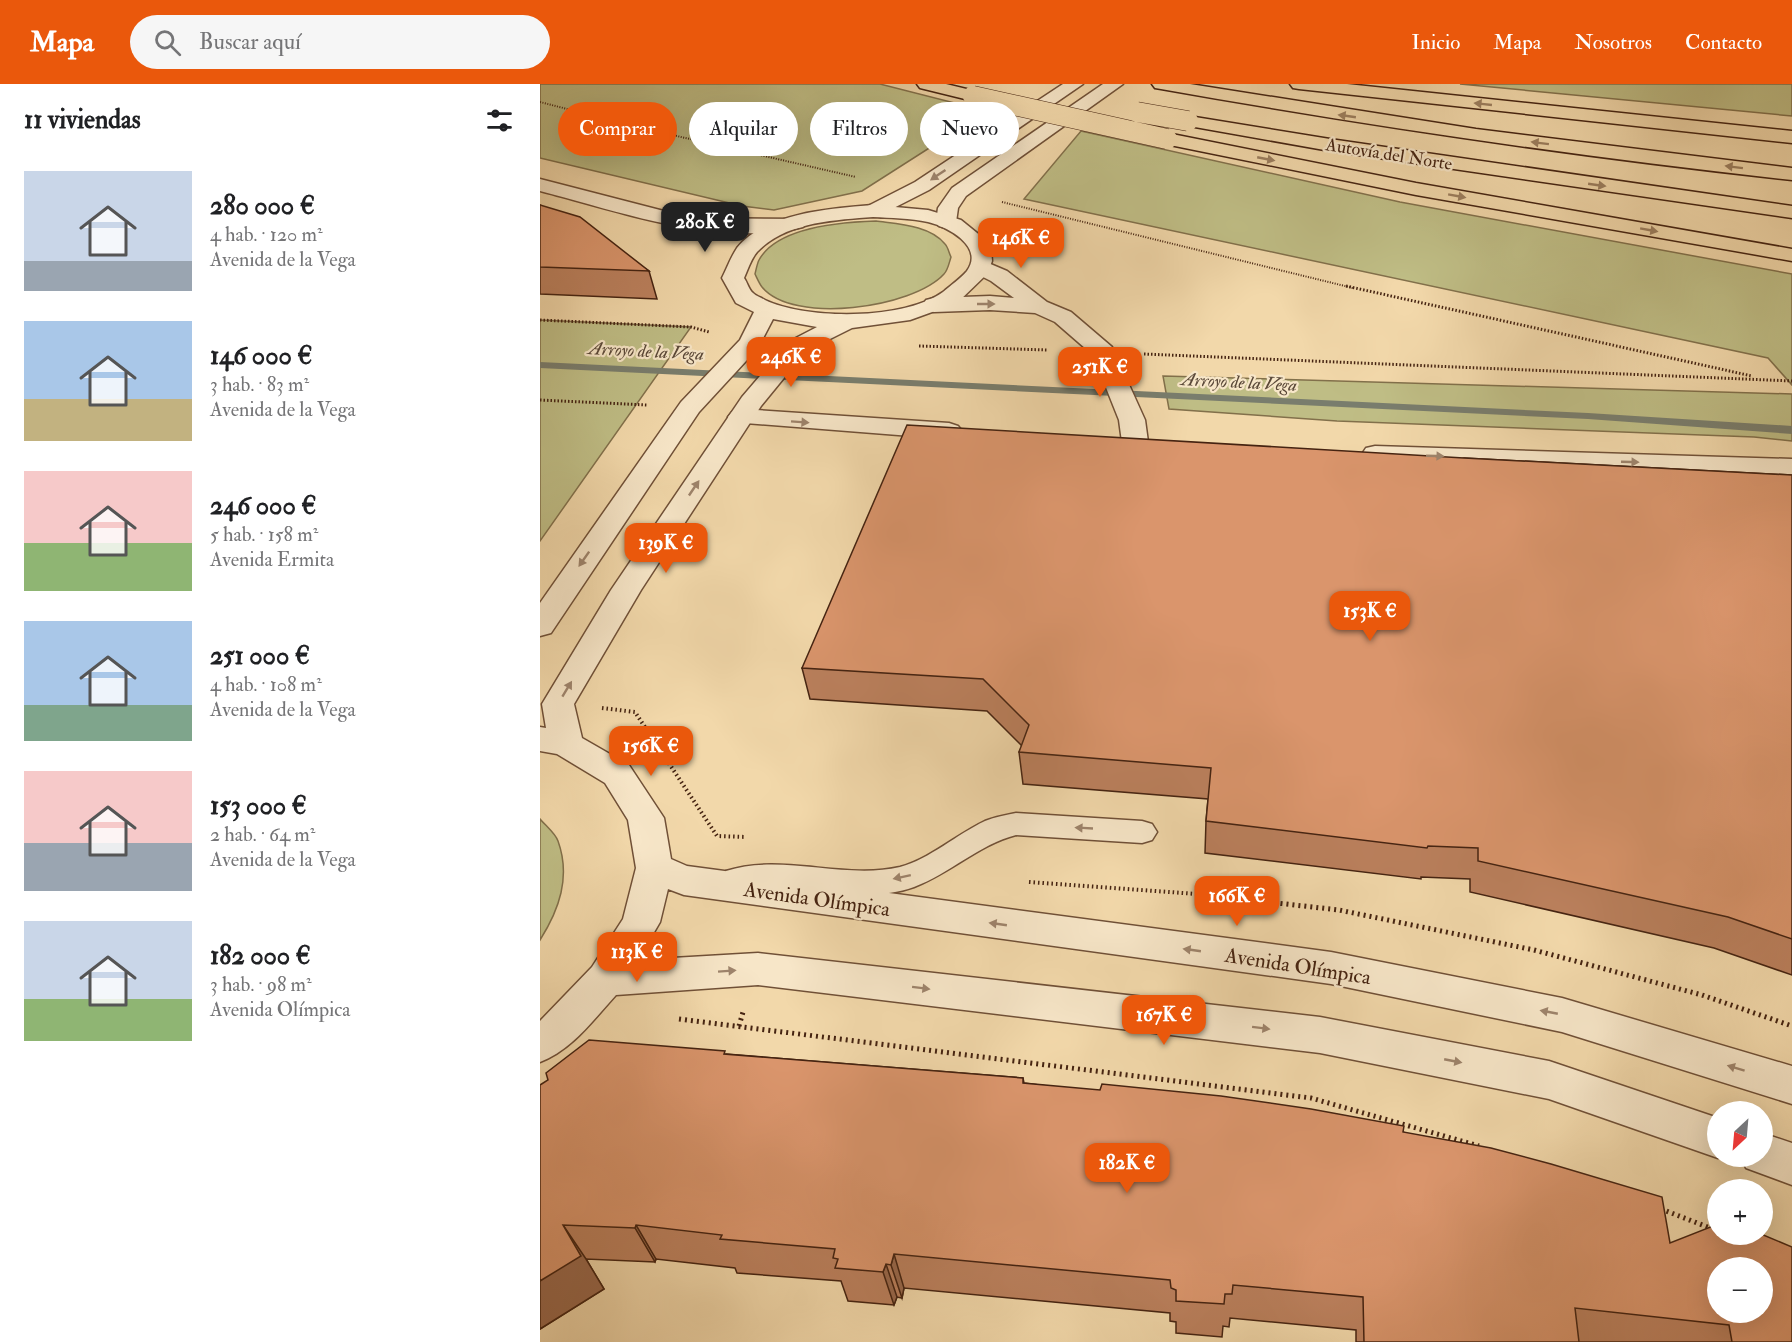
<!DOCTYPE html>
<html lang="es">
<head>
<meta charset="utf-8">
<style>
  :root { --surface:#fff; --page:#f6f6f6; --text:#202124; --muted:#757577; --accent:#ea580c }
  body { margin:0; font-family:"IM FELL Double Pica",serif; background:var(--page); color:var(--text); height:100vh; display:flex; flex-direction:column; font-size:22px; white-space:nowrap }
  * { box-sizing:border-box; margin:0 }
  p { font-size:20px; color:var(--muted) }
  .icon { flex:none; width:33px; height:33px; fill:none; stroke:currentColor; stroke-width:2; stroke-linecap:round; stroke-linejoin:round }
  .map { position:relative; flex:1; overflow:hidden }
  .sheet { display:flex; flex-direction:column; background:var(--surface); width:540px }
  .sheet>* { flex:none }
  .guide { position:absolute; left:18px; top:18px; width:570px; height:54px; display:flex; gap:12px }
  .needle { width:39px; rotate:206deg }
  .controls { position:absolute; left:1167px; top:1017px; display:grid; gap:12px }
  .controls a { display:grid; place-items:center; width:66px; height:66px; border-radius:50%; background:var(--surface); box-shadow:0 6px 24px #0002; font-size:30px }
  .price { position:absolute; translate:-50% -51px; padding:0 14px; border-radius:12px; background:var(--accent); color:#fff; font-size:20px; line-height:39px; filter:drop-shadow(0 2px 3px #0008) }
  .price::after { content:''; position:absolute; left:50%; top:36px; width:18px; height:14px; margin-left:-9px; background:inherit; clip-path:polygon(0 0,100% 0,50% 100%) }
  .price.active { background:#222; color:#fff }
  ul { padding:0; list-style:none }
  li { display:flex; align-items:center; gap:18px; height:150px; padding:0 24px }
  li span { display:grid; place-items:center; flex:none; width:168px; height:120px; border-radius:0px; color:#555 }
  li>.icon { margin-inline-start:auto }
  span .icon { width:72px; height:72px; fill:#fffc; stroke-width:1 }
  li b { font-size:26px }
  h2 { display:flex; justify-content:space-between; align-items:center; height:72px; padding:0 24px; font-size:26px }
  .tag { padding:0 21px; border-radius:27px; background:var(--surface); box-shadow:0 6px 24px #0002; font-size:21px; line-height:54px }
  .tag.active { background:var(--accent); color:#fff }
  header { display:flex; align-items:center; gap:36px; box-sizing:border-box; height:84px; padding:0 30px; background:var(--accent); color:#fff }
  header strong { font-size:28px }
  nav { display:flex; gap:33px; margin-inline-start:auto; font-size:21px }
  .search { width:420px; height:54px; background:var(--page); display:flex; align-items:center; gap:15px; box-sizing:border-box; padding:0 21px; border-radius:33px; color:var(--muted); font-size:22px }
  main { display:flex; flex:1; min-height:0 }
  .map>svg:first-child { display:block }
  .green { fill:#bfbd85; stroke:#82704b; stroke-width:1.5 }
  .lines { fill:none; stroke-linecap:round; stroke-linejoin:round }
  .stream { fill:#797d6d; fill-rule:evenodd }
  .service-casing { stroke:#705037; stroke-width:3 }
  .minor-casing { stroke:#705037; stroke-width:3 }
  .tertiary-casing { stroke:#705037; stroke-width:3 }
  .motorway-casing { stroke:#452311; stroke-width:3 }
  .path-far3 { stroke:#452311; stroke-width:2; stroke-dasharray:1 1.5; stroke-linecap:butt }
  .path-far2 { stroke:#452311; stroke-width:3; stroke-dasharray:1.5 2; stroke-linecap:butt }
  .path-far1 { stroke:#452311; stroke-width:4; stroke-dasharray:1.5 3; stroke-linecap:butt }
  .path { stroke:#452311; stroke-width:5; stroke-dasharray:2 4; stroke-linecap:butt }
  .service { fill:#f7e6c8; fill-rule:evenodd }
  .minor { fill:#f7e6c8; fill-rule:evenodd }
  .tertiary { fill:#f7e6c8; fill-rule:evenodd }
  .motorway { fill:#f2d8aa; fill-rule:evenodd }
  .motorway-bridge-casing { stroke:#452311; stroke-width:21; stroke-linecap:butt }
  .motorway-bridge { stroke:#f2d8aa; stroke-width:20 }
  .wall { fill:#bb805d; stroke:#452311; stroke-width:1.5 }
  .shaded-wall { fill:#99684c; stroke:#452311; stroke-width:1.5 }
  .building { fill:#da956c; stroke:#452311; stroke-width:1.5; fill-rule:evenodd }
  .oneway { fill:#9c7e5e }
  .oneway2 { fill:#9e846c }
  .labels { text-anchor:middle; stroke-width:4.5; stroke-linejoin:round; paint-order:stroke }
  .far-street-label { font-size:18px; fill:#452311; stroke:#f7e6c8 }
  .far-water-label { font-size:18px; font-style:italic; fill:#5a4838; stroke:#f7e6c8 }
  .street-label { font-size:21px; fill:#452311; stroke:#f7e6c8 }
</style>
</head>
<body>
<header>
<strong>Mapa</strong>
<div class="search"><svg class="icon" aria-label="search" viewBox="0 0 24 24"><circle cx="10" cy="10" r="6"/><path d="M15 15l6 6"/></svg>Buscar aquí</div>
<nav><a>Inicio</a><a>Mapa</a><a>Nosotros</a><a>Contacto</a></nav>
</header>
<main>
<section class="sheet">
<h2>11 viviendas<svg class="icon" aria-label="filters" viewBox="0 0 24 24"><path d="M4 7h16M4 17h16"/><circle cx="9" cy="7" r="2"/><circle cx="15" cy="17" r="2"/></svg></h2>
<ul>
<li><span style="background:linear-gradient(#c9d6e8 75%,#9aa5b1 0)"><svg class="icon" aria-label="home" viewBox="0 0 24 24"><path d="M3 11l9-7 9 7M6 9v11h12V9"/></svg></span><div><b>280 000 €</b><p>4 hab. · 120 m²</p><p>Avenida de la Vega</p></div></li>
<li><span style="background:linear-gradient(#a9c7e8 65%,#c2b280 0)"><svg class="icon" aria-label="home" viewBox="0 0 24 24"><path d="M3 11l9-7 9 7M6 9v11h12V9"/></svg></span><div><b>146 000 €</b><p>3 hab. · 83 m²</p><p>Avenida de la Vega</p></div></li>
<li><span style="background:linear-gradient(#f6c9c9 60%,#8fb573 0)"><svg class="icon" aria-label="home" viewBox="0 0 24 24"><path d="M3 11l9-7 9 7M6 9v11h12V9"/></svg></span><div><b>246 000 €</b><p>5 hab. · 158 m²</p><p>Avenida Ermita</p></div></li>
<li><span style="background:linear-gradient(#a9c7e8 70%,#7fa58c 0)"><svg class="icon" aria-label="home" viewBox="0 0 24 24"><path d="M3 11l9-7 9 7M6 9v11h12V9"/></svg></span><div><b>251 000 €</b><p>4 hab. · 108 m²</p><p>Avenida de la Vega</p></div></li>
<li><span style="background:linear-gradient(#f6c9c9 60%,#9aa5b1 0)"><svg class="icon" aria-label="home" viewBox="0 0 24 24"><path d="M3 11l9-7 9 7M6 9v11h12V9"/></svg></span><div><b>153 000 €</b><p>2 hab. · 64 m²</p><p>Avenida de la Vega</p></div></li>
<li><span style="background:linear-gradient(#c9d6e8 65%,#8fb573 0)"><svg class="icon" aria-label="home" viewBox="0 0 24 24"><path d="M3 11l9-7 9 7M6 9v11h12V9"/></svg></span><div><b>182 000 €</b><p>3 hab. · 98 m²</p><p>Avenida Olímpica</p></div></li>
</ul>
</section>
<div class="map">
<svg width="1252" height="1258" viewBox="0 0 1252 1258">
  <rect width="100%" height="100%" fill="#f2d8aa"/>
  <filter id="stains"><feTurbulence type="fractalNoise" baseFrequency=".00333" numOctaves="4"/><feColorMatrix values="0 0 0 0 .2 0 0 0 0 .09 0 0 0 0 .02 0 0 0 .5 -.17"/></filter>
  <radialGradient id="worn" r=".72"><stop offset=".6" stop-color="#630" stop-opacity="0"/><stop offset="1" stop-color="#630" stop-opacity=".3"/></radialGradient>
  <path class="green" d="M0,0H340L462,31L419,45L322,107L234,126L202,122L0,74Z
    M920,0H1252V32Z
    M541,47L860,118L1252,190V301L1228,274L484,115Z
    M336,137C357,140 390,141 405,160C408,163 409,169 411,173C409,179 408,186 404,190C373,224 253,241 222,203C219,199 217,194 215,190C216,186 217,180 219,176C237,143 303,138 336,137Z
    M0,236L151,243L0,457Z
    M623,292L1252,310V357L1214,353L797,337L629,325Z
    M0,735C6,742 15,749 18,757C31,793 19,826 0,856Z"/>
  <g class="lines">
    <path class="stream" d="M0,278L1048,329L1252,342V350L1048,335L0,284Z"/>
    <defs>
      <path id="service" d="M476,729L602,737L612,740L617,748L612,756L602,759L476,751C440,760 409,790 374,803C335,817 294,807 255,805C232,804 208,811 186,803L182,795L186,787C241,769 304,796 360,783C390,775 417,750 445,737C455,733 466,731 476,729Z"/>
      <path id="minor" d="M523,0H543L389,106L340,131H326L323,127L326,123L375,98Z
        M563,0H583L426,112L418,124L416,138L413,142L406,144L399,142L396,138L398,124L412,104Z
        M0,95L151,134L263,135L266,139L263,143C180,164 81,128 0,107Z
        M441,176L467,187L507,218L531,228L572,263L605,336L608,358L604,364L595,366L586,364L582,358L579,336L553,271L515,238L495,229L450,226L394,228L386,226L383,221L386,216L394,214L450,212L474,214L451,197L433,188L430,183L433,178Z
        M201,325L409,339L418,342L422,347L418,352L409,355L192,338L188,333L192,328Z
        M835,362L1252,375V391L835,378L826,376L822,370L826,364Z"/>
      <path id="tertiary" d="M333,121L388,126L421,136L442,153L451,165L452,177L447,190L417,219L370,236L312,244L266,267L221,322L101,506L34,620L42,654L89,681L124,734L131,775L147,782L791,868L1022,914L1252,982V1020L1022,948L791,900L144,811L128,805L120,838L98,876L218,869L780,933L1009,977L1178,1034V1072H1182L1178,1074L1009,1015L780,969L218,901L76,911C53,936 32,966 0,978V937L52,883L83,835L96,784L88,736L65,699L17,670L0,667V643L6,644L2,620L71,506L202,313L250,257L277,243L233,235L218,264L159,328L11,549L0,552V519L141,318L200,256L214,228L196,219L182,194C187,184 191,173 197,164C224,129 293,124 333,121ZM333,133C351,134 370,134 388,138C406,142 445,162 427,187C421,194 410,202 403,208C365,236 267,236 225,216C222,214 216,212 213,209C209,206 207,198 204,194C208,185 211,175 217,168C245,138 295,136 333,133Z
        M1222,1049L1252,1059V1101L1206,1084L1201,1072H1222Z"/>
      <path id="motorway" d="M377,0H406L439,8L442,12L439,16L433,17L380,4Z
        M612,0H650L936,45L1252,84V96C1041,73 830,42 621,5L615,4Z
        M750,0H807L1252,47V59L759,5L753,4Z
        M655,33L790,55L1252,122V134L790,67L649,42L646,38L649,34Z
        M627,49L876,99L1252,165V177L876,111L620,59L618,55L620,51Z"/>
    </defs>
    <use href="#service" class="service-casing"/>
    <use href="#minor" class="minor-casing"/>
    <use href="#tertiary" class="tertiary-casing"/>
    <use href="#motorway" class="motorway-casing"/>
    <path class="path-far3" d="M0,18L93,42L316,93
      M462,118L813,204"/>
    <path class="path-far2" d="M806,202L1212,292
      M0,236L151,243L169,248
      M379,262L507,266
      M604,270L1252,297
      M0,316L107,321"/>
    <path class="path-far1" d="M62,624L95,628L177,752L206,753
      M489,798L671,811"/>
    <path class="path" d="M657,810L799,826L994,866L1162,911L1252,942
      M139,935L771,1014L939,1062
      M199,942L203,928
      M1121,1125L1178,1147"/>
    <use href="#service" class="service"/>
    <use href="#minor" class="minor"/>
    <use href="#tertiary" class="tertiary"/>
    <use href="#motorway" class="motorway"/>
    <defs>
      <path id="motorway-bridge" d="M433,12L627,55
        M597,28L648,37"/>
    </defs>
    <use href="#motorway-bridge" class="motorway-bridge-casing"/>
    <use href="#motorway-bridge" class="motorway-bridge"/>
  </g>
  <path class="wall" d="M0,121L109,187L117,215L0,210Z
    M924,374L1252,391V891L1174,864L930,808V795L881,793V795L665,769L666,737L668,715L483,700L479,668L482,662L447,627L270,615L262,584Z
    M186,970L483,994L484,999L863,1048L1130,1159L1252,1258H816V1246L690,1234L689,1243L683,1242L682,1253L636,1249V1238L630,1237V1229L364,1204L362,1214L357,1213L354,1221L308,1217L301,1197L197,1189L195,1184L116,1175L115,1178L46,1175L64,1205L0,1245V1001Z"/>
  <path class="shaded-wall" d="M23,1141L46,1175L64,1205L0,1245V1197Z
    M96,1141L116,1175L115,1178L95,1144Z
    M354,1170L364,1204L362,1214L351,1181Z
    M346,1180L357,1213L354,1221L343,1188Z"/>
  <path class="building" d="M0,121L40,133L109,187L0,183Z
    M367,341L924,374L1252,391V855L1188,833L938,777V764L888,762L887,764L666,737L671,684L479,668L489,641L443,595L262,584Z
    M49,956L185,967L184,970L483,994V999L560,1006L562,1000L681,1012L771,1025L864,1042L863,1048L951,1064L1011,1080L1122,1113L1130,1159L1178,1140V1150H1221L1252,1163V1258H1192L1189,1241L1035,1224L1039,1258H824L823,1213L693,1201L692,1210H685L684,1220L636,1217V1206L631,1204L630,1196L354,1170L351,1181L346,1180L343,1188L295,1184L298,1175L293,1174L295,1165L180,1155L182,1151L96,1141L95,1144L23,1141L41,1172L0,1197V1001L8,996L6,989ZM1178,1184H1222V1228H1178Z"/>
  <defs><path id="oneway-solid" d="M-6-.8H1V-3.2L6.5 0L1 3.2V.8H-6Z" transform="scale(1.5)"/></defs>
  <g class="oneway">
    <use href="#oneway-solid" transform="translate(943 20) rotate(-174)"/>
    <use href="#oneway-solid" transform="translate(807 32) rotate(-172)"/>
    <use href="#oneway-solid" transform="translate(1000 59) rotate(-173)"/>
    <use href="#oneway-solid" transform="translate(726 75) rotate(11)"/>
    <use href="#oneway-solid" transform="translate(1194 83) rotate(-173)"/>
    <use href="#oneway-solid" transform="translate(1057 101) rotate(8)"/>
    <use href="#oneway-solid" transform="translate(917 112) rotate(10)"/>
    <use href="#oneway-solid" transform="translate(1109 146) rotate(10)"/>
  </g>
  <g class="oneway2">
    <use href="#oneway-solid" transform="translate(398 91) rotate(146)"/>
    <use href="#oneway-solid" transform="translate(446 220)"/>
    <use href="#oneway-solid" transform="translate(260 338) rotate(4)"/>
    <use href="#oneway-solid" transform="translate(895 372) rotate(2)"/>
    <use href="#oneway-solid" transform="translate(1090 378) rotate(2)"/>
    <use href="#oneway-solid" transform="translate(154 404) rotate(-56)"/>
    <use href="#oneway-solid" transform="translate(44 475) rotate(125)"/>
    <use href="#oneway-solid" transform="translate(27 605) rotate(-59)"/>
    <use href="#oneway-solid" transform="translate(544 744) rotate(-177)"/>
    <use href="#oneway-solid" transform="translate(362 793) rotate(168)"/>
    <use href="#oneway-solid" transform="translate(458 840) rotate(-172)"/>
    <use href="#oneway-solid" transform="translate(652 866) rotate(-172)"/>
    <use href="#oneway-solid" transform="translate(187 887) rotate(-4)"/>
    <use href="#oneway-solid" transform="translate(381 904) rotate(7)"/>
    <use href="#oneway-solid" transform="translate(1009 928) rotate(-169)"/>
    <use href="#oneway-solid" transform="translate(721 944) rotate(7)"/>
    <use href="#oneway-solid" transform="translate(913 977) rotate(11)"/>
    <use href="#oneway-solid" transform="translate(1196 984) rotate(-163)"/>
  </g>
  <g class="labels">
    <g class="far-street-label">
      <text transform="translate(849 70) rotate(9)" y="6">Autovía del Norte</text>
    </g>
    <g class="far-water-label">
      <text transform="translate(106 267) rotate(3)" y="6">Arroyo de la Vega</text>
      <text transform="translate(699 298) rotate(3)" y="6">Arroyo de la Vega</text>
    </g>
    <g class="street-label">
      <text transform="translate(277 815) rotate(8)" y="7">Avenida Olímpica</text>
      <text transform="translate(758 882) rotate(9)" y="7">Avenida Olímpica</text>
    </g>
  </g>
  <rect width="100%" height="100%" filter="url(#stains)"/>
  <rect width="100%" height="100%" fill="url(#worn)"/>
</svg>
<div class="controls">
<a><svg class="needle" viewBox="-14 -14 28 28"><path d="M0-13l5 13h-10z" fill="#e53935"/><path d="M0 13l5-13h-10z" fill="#757577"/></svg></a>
<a>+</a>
<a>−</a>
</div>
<b class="price active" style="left:165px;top:169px">280K €</b>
<b class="price" style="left:481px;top:185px">146K €</b>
<b class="price" style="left:251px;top:304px">246K €</b>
<b class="price" style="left:560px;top:314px">251K €</b>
<b class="price" style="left:126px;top:490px">139K €</b>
<b class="price" style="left:830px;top:558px">153K €</b>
<b class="price" style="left:111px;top:693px">156K €</b>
<b class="price" style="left:697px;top:843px">166K €</b>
<b class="price" style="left:97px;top:899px">113K €</b>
<b class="price" style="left:624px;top:962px">167K €</b>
<b class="price" style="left:587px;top:1110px">182K €</b>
<div class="guide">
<a class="tag active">Comprar</a>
<a class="tag">Alquilar</a>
<a class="tag">Filtros</a>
<a class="tag">Nuevo</a>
</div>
</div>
</main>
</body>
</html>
